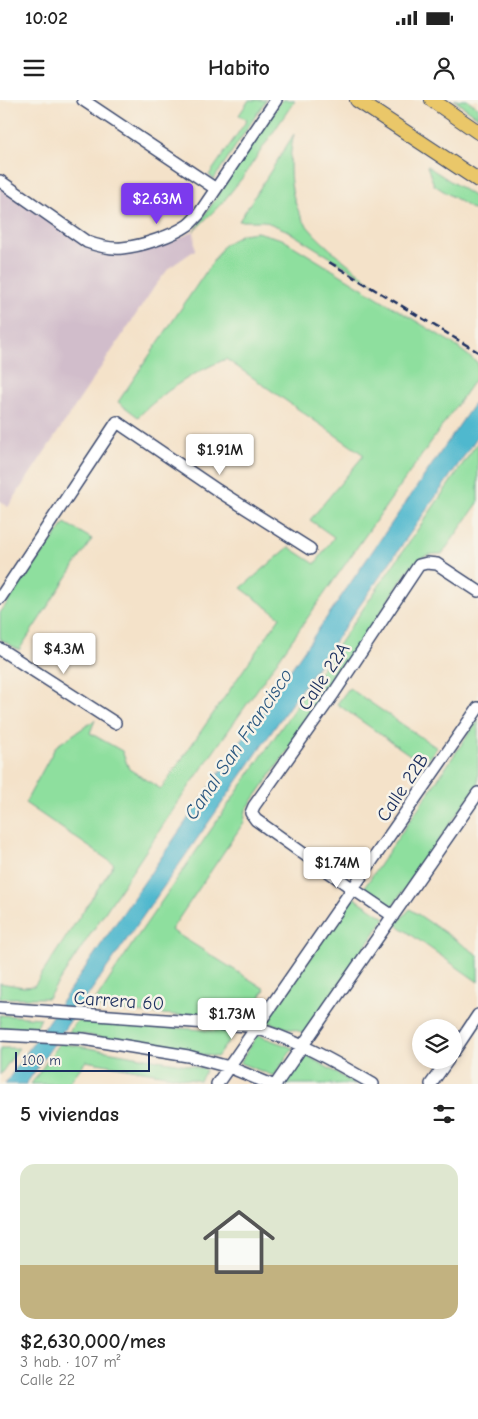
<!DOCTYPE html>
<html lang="es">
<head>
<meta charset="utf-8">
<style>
  :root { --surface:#fff; --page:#f2f2f2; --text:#222; --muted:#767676; --accent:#7c3aed }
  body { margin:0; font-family:"Comic Neue",sans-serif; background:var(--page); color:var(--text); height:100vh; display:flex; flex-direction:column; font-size:19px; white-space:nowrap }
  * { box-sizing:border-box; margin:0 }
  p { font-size:16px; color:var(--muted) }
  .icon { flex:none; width:28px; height:28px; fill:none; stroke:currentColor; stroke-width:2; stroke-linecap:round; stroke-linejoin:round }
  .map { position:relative; height:984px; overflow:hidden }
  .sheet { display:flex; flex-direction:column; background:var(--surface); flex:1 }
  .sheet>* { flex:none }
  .fabs { position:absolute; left:412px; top:919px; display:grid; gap:10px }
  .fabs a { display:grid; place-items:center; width:50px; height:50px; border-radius:50%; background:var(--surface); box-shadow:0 2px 8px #0003; font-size:25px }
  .scale { position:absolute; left:15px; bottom:12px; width:135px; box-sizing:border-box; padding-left:5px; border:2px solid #1b2f5e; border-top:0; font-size:14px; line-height:18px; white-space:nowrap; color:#1b2f5e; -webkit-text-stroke:4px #f7f3e8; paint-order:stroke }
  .price { position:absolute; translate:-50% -42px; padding:0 11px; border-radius:5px; background:#fff; color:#222; font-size:16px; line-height:32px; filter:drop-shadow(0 1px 2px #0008) }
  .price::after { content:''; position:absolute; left:50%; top:30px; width:15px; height:11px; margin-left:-8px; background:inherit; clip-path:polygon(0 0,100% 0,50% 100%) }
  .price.current { background:var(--accent); color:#fff }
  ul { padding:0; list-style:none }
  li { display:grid; align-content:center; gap:10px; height:265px; padding:0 20px }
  li span { display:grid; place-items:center; height:155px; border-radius:15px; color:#555 }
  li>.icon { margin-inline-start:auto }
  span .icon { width:90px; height:90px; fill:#fffc; stroke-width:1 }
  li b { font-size:21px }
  h2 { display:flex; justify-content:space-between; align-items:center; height:60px; padding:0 20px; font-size:21px }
  .status { display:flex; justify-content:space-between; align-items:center; height:35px; padding:0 25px; background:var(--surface); direction:ltr }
  .status svg { height:14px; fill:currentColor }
  header { display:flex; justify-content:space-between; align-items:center; height:65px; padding:0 20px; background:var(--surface); font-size:22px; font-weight:600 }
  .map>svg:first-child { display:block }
  .industrial { fill:#d1bdcb }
  .green { fill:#8edf9e; stroke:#54877e }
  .water { fill:#50b8ce; stroke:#367496 }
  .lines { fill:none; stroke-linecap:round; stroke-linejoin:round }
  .minor-casing { stroke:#3c4a6e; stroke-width:14 }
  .major-casing { stroke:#3c4a6e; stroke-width:16 }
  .minor { stroke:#fff; stroke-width:11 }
  .major { stroke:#eac769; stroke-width:14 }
  .rail { stroke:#1b2f5e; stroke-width:2.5; stroke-dasharray:8 4; stroke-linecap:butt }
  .labels { text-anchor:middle; stroke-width:5; stroke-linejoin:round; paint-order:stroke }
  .street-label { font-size:19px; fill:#1b2f5e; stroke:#f7f3e8 }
  .water-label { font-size:20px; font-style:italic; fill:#2b5880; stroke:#f7f3e8 }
</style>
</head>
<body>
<div class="status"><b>10:02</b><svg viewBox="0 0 49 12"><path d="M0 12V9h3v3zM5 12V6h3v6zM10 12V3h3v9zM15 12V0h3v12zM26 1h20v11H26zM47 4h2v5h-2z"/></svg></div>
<header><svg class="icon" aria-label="menu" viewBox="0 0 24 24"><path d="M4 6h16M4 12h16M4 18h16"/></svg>Habito<svg class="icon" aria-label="person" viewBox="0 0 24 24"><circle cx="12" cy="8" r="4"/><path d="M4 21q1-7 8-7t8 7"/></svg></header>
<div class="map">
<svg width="478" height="984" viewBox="0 0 478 984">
  <rect width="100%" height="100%" fill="#f7f3e8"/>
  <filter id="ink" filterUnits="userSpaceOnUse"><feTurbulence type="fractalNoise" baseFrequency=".02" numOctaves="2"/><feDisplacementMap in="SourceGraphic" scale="10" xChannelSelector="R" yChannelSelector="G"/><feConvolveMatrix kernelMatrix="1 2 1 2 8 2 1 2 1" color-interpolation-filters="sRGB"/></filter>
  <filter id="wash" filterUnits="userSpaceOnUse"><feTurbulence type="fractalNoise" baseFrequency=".0096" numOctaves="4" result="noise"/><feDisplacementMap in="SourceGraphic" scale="20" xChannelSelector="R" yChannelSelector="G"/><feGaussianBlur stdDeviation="1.12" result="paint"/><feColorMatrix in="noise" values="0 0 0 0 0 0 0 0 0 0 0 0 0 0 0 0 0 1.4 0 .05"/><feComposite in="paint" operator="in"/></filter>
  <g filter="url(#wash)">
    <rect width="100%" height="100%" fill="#f4e2c9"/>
    <path class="industrial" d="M0,87L88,146L123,152L145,150L172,142L194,131L195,150L169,168L155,186L8,407L0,401Z"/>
    <path class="green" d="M249,0H266L214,79L209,75L247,20L239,15Z
      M282,0H295L243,77L222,103L194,131Z
      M454,0H467L478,7V17Z
      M294,34C287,64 288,101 308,127C324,147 354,168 375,185L286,130L264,121H239Z
      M427,66L478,99V113L434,85Z
      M257,132L282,139L452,243L478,263V275L179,701L48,898H0V883L24,887L34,886L114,764L25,703L56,646L95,620L90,633L122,651L129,669L161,689L280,517L241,488L289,447L315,464L334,437L310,420L364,355L226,259C192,273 164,291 138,317L118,302L224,145L242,134Z
      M478,342V403L442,454C425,454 421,456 409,469L318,608L246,710L244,722L171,830L265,889L246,920L133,912L92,906L135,840Z
      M65,423L92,439L19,550L0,539V513Z
      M349,588L437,648L423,664L337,604Z
      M478,620V684L392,807L364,788Z
      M353,797L385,818L305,933L266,922Z
      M410,809L478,855V882L396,824Z
      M0,915L41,918L36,929H10L0,927Z
      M77,921L235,932L217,957L69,932Z
      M257,935L293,948L274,976L240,963Z
      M60,943L193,966L206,970L200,981L86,961L68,984H31Z
      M0,948H19L0,975Z
      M303,953L355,984H284Z"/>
    <path class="water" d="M478,298V336L26,984H5Z"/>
  </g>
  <g filter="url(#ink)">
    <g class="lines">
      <defs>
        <path id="minor" d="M83,0L216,89
          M0,81L87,142C98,146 110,149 122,148C142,146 172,136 188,125C192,122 196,117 199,114L276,0
          M0,498L117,322L217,390L310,449
          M0,549L115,623
          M393,816L353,789L256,720L251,713L254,706L334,593L419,465L427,463L437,464L478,491
          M0,908L248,926C294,938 333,961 373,984
          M0,935L83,939L188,956L229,967L270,984
          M454,951L478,915
          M217,984L478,608
          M276,984L478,693
          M431,984L448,960"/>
        <path id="major" d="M357,0L478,80
          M432,0L478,32"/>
      </defs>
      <use href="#minor" class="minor-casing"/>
      <use href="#major" class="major-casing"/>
      <use href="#minor" class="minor"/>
      <use href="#major" class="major"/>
      <path class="rail" d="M329,162L478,252"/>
    </g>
  </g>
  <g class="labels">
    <g class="street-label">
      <text transform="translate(323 576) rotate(-56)" y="7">Calle 22A</text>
      <text transform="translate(402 687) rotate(-56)" y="7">Calle 22B</text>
      <text transform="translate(119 900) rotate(4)" y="7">Carrera 60</text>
    </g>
    <g class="water-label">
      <text transform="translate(238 644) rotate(-56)" y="7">Canal San Francisco</text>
    </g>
  </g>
</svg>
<div class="fabs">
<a><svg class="icon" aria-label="layers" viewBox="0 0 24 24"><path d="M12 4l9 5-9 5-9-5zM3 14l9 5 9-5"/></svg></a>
</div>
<div class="scale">100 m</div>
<b class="price current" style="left:157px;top:125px">$2.63M</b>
<b class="price" style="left:220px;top:376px">$1.91M</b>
<b class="price" style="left:64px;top:575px">$4.3M</b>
<b class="price" style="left:337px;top:789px">$1.74M</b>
<b class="price" style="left:232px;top:940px">$1.73M</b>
</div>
<section class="sheet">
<h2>5 viviendas<svg class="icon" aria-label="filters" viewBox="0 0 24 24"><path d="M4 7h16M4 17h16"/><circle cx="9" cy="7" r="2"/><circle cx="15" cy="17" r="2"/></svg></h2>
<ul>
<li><span style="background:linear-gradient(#dfe7d0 65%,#c2b280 0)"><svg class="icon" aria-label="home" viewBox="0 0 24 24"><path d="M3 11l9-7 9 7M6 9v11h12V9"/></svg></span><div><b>$2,630,000/mes</b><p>3 hab. · 107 m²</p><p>Calle 22</p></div></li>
</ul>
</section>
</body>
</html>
